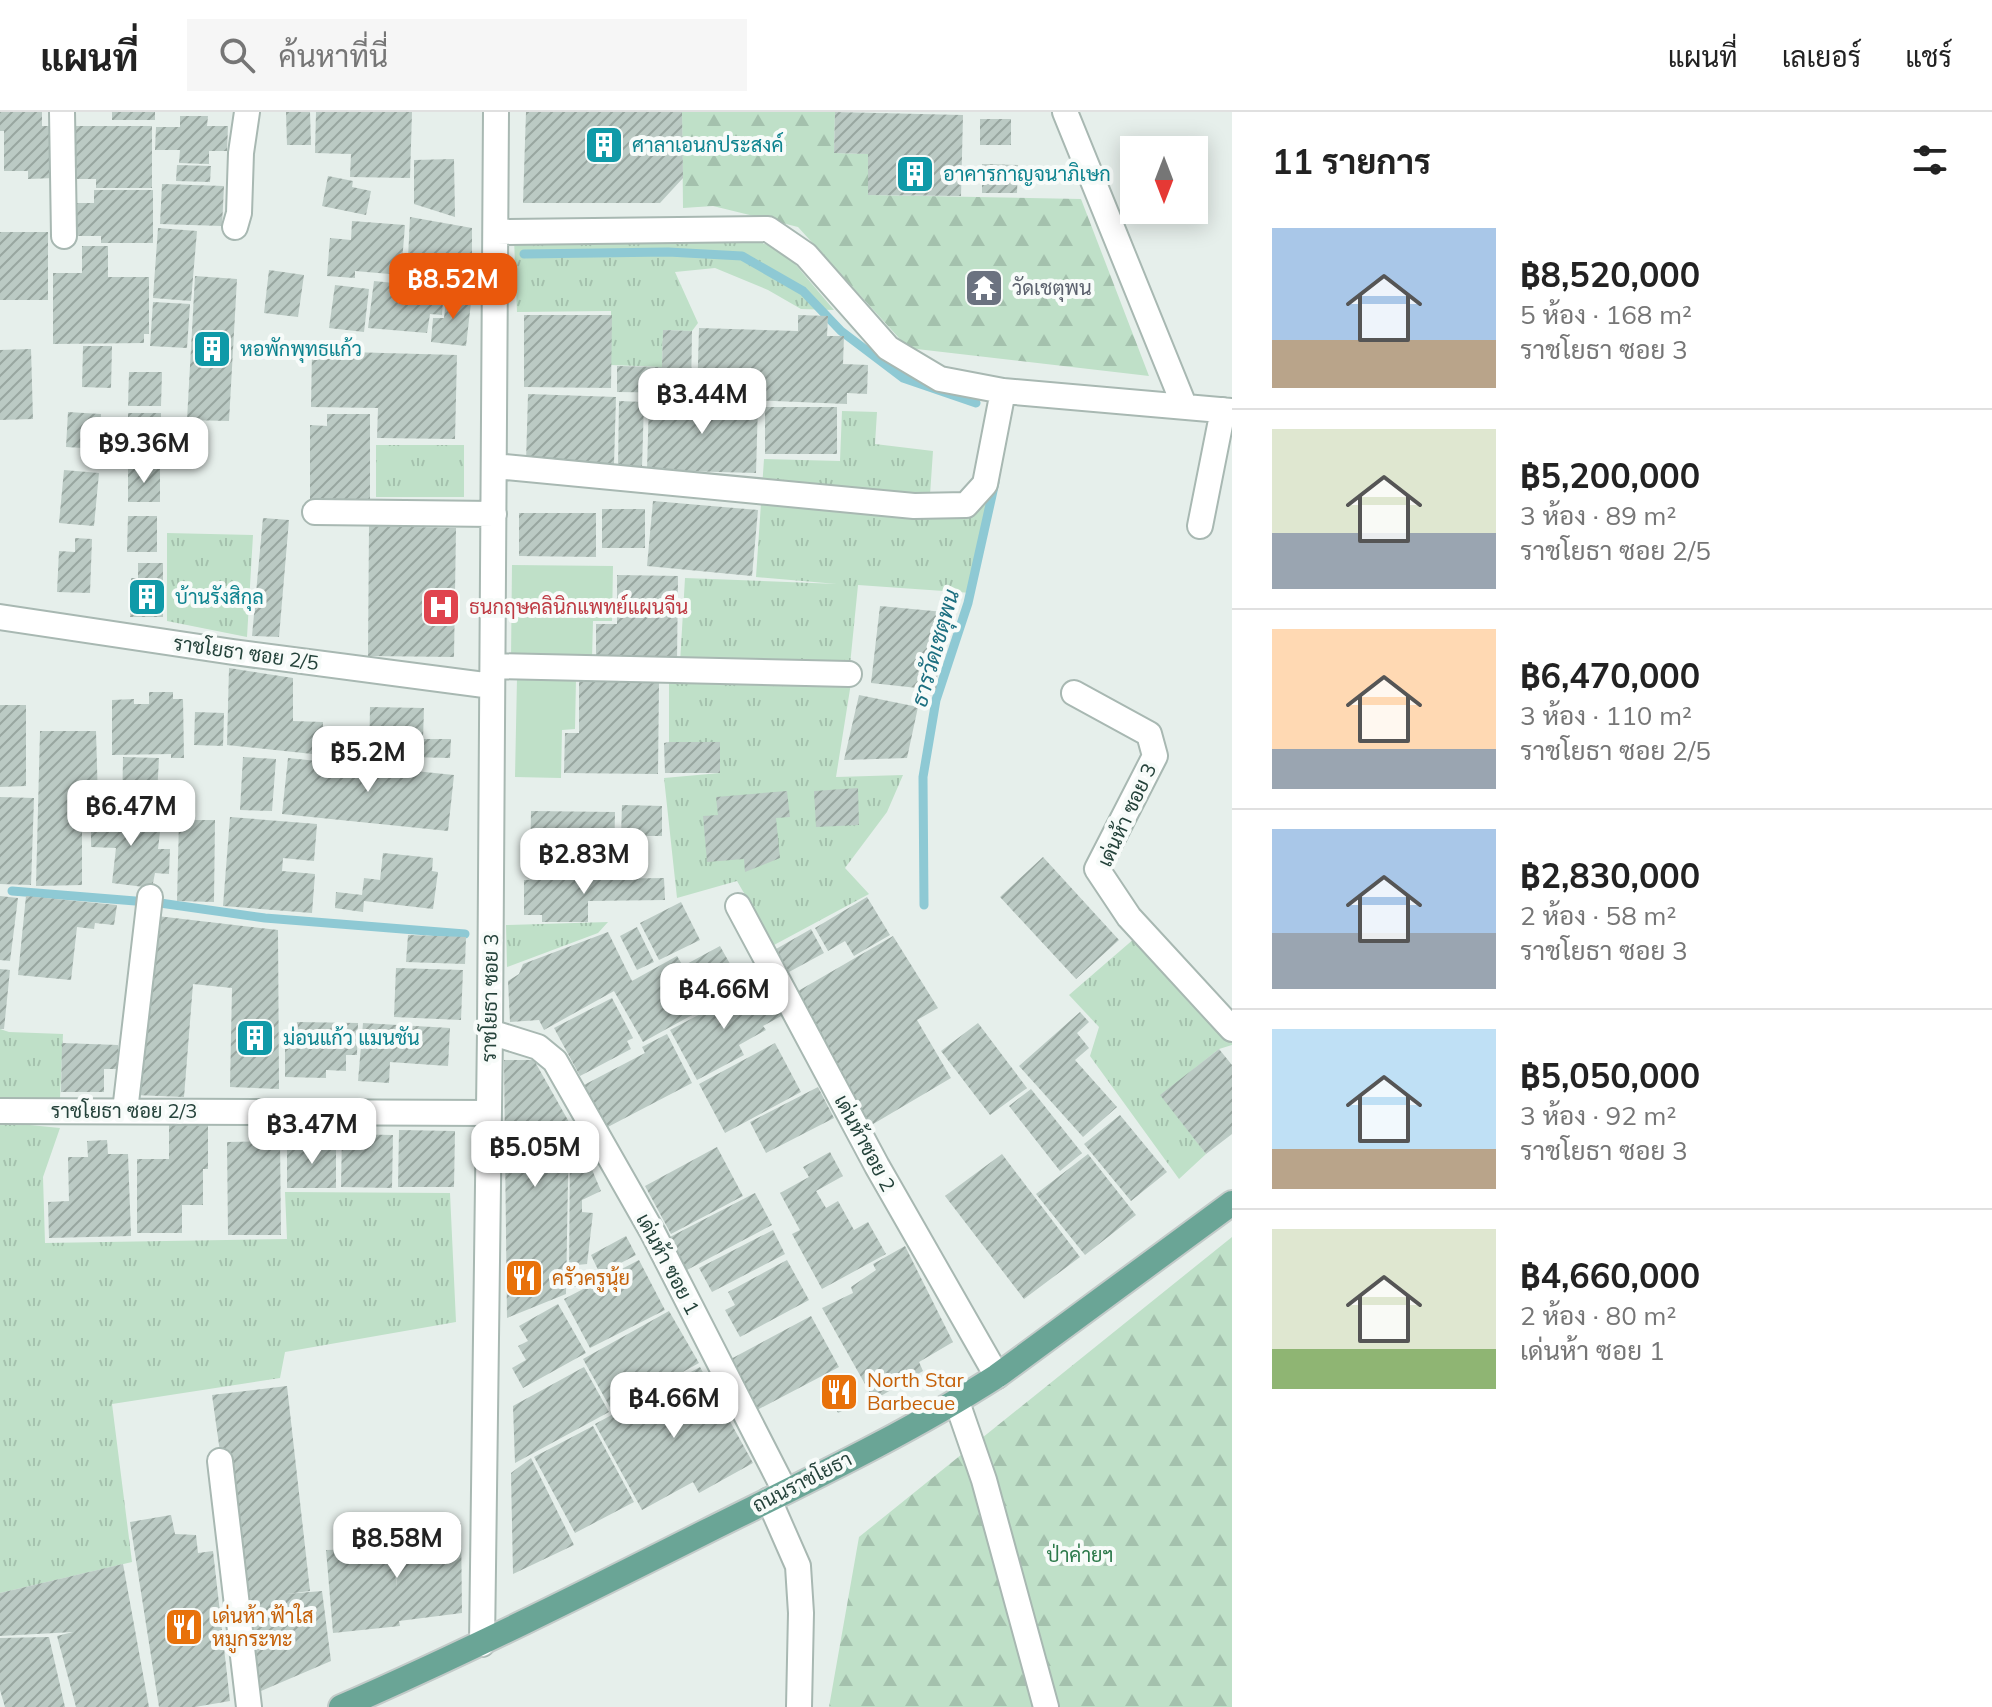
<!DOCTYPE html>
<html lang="th">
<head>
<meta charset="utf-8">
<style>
  :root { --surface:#fff; --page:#f6f6f6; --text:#222; --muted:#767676; --line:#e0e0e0; --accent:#ea580c }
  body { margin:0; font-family:Mulish,Sarabun,sans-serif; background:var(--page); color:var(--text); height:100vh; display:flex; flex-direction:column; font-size:30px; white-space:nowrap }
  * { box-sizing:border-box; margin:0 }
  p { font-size:26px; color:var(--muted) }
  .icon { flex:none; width:44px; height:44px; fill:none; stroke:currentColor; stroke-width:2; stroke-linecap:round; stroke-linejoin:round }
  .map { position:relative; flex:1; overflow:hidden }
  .panel { display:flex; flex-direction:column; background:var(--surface); width:760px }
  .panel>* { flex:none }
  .needle { width:52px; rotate:180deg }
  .controls { position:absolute; left:1120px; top:24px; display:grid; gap:16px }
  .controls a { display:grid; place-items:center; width:88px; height:88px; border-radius:0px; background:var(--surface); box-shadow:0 4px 20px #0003; font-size:40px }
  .price { position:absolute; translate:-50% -68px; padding:0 18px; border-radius:16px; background:#fff; color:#222; font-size:26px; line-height:52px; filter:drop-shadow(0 2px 4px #0008) }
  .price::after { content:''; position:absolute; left:50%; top:48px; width:24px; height:18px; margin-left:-12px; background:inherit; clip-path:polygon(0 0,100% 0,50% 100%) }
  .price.selected { background:var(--accent); color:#fff }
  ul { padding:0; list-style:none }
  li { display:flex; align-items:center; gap:24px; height:200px; padding:0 40px }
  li+li { border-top:2px solid var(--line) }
  li span { display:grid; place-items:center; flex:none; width:224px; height:160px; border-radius:0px; color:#555 }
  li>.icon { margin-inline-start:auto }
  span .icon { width:96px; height:96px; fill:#fffc; stroke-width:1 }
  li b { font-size:34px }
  h2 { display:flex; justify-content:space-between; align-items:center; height:96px; padding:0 40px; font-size:34px }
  header { display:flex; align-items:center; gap:48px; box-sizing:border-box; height:112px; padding:0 40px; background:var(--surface); border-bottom:2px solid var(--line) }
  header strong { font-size:38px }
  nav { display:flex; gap:44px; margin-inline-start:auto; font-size:28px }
  .search { width:560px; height:72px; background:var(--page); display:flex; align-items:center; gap:20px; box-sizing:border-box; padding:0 28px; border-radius:0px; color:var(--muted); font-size:30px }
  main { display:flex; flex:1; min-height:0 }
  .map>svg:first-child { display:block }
  .grass { fill:url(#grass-tufts) }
  .forest { fill:url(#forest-firs) }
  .garden { fill:#bfe0c8 }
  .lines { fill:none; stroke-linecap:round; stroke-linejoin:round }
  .stream { stroke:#8ec9d4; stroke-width:9 }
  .building { fill:url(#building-hatch) }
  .minor-casing { stroke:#a8b8b2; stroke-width:28 }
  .major-casing { stroke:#c2cac8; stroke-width:28 }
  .minor { stroke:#fff; stroke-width:24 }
  .major { stroke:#6aa596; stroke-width:24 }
  .labels { text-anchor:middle; stroke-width:8; stroke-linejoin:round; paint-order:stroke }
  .culture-label { font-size:20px; fill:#0d838f; stroke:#f7fbf9; text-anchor:start }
  .worship-label { font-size:20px; fill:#5b616d; stroke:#f7fbf9; text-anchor:start }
  .health-label { font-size:20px; fill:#be3a42; stroke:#f7fbf9; text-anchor:start }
  .street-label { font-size:20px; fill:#24423a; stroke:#f7fbf9 }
  .food-label { font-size:20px; fill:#c56008; stroke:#f7fbf9; text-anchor:start }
  .park-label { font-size:20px; fill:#2d7a4b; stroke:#f7fbf9 }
  .water-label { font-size:22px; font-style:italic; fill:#1c6f80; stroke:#f7fbf9 }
</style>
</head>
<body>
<header>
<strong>แผนที่</strong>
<div class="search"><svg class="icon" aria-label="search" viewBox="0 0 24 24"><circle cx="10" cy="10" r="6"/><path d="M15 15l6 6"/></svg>ค้นหาที่นี่</div>
<nav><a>แผนที่</a><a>เลเยอร์</a><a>แชร์</a></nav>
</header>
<main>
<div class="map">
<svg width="1232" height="1595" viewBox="0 0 1232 1595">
  <defs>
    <pattern id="grass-tufts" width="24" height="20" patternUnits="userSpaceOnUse" patternTransform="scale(2)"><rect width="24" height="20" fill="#bfe0c8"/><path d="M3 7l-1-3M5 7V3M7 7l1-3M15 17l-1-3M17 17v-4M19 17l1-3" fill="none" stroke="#a4c1ad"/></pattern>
    <pattern id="forest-firs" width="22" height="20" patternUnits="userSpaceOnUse" patternTransform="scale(2)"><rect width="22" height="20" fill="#bfe0c8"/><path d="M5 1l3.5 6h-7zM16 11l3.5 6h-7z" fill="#a4c1ad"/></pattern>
    <pattern id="building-hatch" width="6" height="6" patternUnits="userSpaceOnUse" patternTransform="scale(2)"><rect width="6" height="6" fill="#bbcac4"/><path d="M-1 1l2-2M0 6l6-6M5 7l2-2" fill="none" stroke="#98a6a0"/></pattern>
  </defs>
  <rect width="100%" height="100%" fill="#e6efeb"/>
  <path class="grass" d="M743,123L785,140L834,198L801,197L768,178L715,156L675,160L698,211L692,219L663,218L662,255L611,253V199L517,200L514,127Z
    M842,299L877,300L875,332L933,339L930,383L989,392L972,481L858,473L850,553L680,551L685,466L837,472L756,465L764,347L840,349Z
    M376,333H464V385H376Z
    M167,421L253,423L247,525L167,509Z
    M669,571H851L836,665L903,663L887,700L845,756L869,782L774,833L737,769L677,786L664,666L720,661V630H669Z
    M608,810L598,821L507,855L506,813Z
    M1135,826L1232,929V933L1219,937L1161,983L1206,1042L1179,1067L1090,944L1099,915L1069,883Z
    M0,917L9,920L63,922L60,986L0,987Z
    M0,1010L60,1016L43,1065L45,1131L287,1127L285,1080L450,1081L456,1210L285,1240L280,1266L112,1292L132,1450L0,1481Z"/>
  <path class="forest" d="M682,0H835L834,41L868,42V83L1081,87L1149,264L908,236L798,115L713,94L683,96Z
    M1232,1125V1595H829L859,1425Z"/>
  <path class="garden" d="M512,453L613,454L612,509H593L592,547L511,546Z
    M517,566L576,567L575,617L562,618L561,666L515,665Z"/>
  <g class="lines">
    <path class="stream" d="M524,142L668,140L742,144L803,179L841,219L903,266L976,291
      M12,779L160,791L265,806L465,822
      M924,793L923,665L936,588L968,491L995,370"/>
  </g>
  <path class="building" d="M0,0H42V14H55V66L28,67V59H4V19H0Z
    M112,0H155V8H112Z
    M286,0H310L311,33H287Z
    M316,0H412L410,66L350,65L351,42L315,41Z
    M526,0H682L683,66L660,91H523Z
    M835,0L963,3L961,84L868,83V42L834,41Z
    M180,4H208L207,14H228L227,39H209V52L179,51L180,38H155L156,15H180Z
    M980,7H1011V33H980Z
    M68,14H152V76H96V67H68Z
    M454,47L455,105L414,92V48Z
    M982,52L1018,53L1017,81H982Z
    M177,53L211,54L210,70L176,69Z
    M328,64L353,69L352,75L371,79L366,103L322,94Z
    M162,72L224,74L222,114L160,112Z
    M94,78H153V131H101V124H75V91H94Z
    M410,105L472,116V177L407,168Z
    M352,109L405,113L401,163L355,159V166L327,164L330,126L351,128Z
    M158,116L197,119L191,189L153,186Z
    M0,120H48V188H0Z
    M82,134H108V165H149V222H144V231L53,232V161H82Z
    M269,158L304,163L298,205L264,201Z
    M195,164L237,167L229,309L187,308Z
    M374,169L444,176L442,203L430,202L427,221L368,216Z
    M335,173L369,177L364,220L329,216Z
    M447,180L472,182L466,234L431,230L433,206H444Z
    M153,190L190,192L187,236L150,234Z
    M524,203H612L611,276L524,275Z
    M798,203L828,204L827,224H844L843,252L868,253L867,282L847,281V292L697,286L699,216L798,219Z
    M663,218L692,219L691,281L617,280V254L662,255Z
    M83,234H112L111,276L82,275Z
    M31,237L33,307L0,308V238Z
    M312,239L457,243L455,327L377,326L378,296L311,295Z
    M129,260H162L161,294H128Z
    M528,282L616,285L614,352L526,350Z
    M649,288L758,291L756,361L647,358Z
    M619,289L644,290L642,355H618Z
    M765,295H837V342H765Z
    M68,300L101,302L99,337L66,335Z
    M128,301H161V336L128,335Z
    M327,302H370V392H310V313L327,314Z
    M128,356H160V390H128Z
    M64,358L99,361L94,414L59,411Z
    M653,389L758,398L752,464L647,454Z
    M602,397H645V436H602Z
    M519,401H596V445L519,444Z
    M128,404H157V440H127Z
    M263,406L289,408L279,525L252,524Z
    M369,414L456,416L454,545L368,544Z
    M75,426L92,427L90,481L57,480L59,439L75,440Z
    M138,451H163V505H130L131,466H138Z
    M617,463L678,464L677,549L596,548V512H617Z
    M880,494L944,500L936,578L871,571Z
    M229,556L293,566V609L323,610L322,643L227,633Z
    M579,569H659L658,662L564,661L565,621H579Z
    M149,580H173V587H183L184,646H171V642L112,643V588L134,587V592H149Z
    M859,583L918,595L907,646L844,648Z
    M0,593H26V674L0,675Z
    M370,595L424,596L423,627H451L450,646L369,644Z
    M195,600L224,601L223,634L194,633Z
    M40,619H96L98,689L82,690V773L36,774Z
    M669,630H720V661H665L664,631Z
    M123,645L159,646L156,701L122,700Z
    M243,645L276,647L272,699L240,698Z
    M288,646L454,663L448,719L282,702Z
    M858,676L859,713L816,715L814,679Z
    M787,679L790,705L776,706L780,746L745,760L744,747L707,750L703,704L718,703L716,685Z
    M0,685L34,686L31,773L0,772Z
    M622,693L662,694V724H621Z
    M91,698L161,711L158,737H170L169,762L155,761L152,776L112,771L116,736L91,735Z
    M531,699L615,700L614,750L583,749V757L530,756Z
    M230,705L317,712L314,749L283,746L282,759L315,762L312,801L223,794Z
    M179,708H215L214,790L177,789Z
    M383,741L433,746L432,759L438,760L433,797L364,789L363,800L335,796L336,780L362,783L364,766L380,768Z
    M1043,745L1119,828L1076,867L1000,785Z
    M664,766L665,788L588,789V810H542V803H524V768Z
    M0,784L18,786L10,849L0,848Z
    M26,784L117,793L114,813L95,811L94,817L77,815L71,868L18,863Z
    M867,785L890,823L854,844L845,829L828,839L815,816Z
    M681,790L700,828L659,848L640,811Z
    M157,804L278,818L279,977L230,975L232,876L193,872L184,985L135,983Z
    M637,815L654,850L637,858L620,824Z
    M811,817L824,841L789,860L776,837Z
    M608,820L632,869L677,844L683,854L720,834L743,875L643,930L614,879L544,918L539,908L510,910L508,869L519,862L523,852Z
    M408,823L466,825L465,852L406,850Z
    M893,824L938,896L917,908L951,966L863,1018L793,882Z
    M396,856L463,858L461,908L394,905Z
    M0,857L10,858L4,917H0Z
    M769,878L783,903L763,914L766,918L739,933L744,943L697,968L670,918L744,879L749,888Z
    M612,886L633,926L627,929L631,937L580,964L554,916Z
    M1080,900L1089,910L1077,921L1089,936L1075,948L1117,995L1083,1025L1019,954Z
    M297,910L358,911L357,943H346V959L326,958V966L285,965V935H296Z
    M363,911L450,916L448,954L390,950L389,971L358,969Z
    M978,911L1027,976L990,1003L941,939Z
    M667,922L692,971L604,1017L582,974L645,941L642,935Z
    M62,931L118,933V957H104V980H61Z
    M775,931L801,980L725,1021L699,972Z
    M1219,937L1232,953V1022L1206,1042L1160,983Z
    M504,948H534L569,1010L566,1182L507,1206Z
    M818,975L834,1006L766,1041L750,1010Z
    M1031,977L1082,1041L1060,1059L1009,994Z
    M1120,1003L1167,1060L1131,1089L1084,1032Z
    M169,1013H208V1057H203V1093H182V1121H137V1047H169Z
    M399,1018L455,1019L454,1075H398Z
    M342,1022L393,1023L392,1076L341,1075Z
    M107,1028L108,1042H128L131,1124L49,1126L48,1090L69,1089L68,1045H88L87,1029Z
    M280,1029L281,1123H228L227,1030Z
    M287,1032H336V1076H287Z
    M582,1034L601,1079L582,1088V1100L593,1101L587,1152L577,1153V1175H569L570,1035Z
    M717,1035L743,1084L671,1122L645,1074Z
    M830,1040L843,1064L816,1079L826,1096L838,1089L854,1118L868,1110L886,1142L822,1177L792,1122L800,1118L780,1081L809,1065L803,1055Z
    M1002,1042L1080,1145L1024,1187L945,1084Z
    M1088,1042L1136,1103L1085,1143L1036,1082Z
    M755,1081L772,1113L685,1159L668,1126Z
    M773,1118L785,1142L712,1180L699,1156Z
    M626,1124L636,1143L600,1162L591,1143Z
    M905,1134L953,1230L919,1250L923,1259L874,1288L822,1196L853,1181L851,1175L876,1158L873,1152Z
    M639,1148L665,1198L590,1236L564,1187Z
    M787,1148L809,1188L740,1225L725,1198L735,1193L728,1180Z
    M558,1192L586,1241L523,1276L512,1256L526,1248L518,1234L528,1229L519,1214Z
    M669,1199L699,1251L612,1299L583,1247Z
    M811,1204L839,1255L757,1298L729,1248Z
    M584,1255L609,1300L515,1351L513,1294Z
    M700,1255L753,1351L699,1381L693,1370L642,1398L595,1312Z
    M843,1261L858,1291L838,1301L822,1271Z
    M287,1274L310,1479L286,1482L322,1479L331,1549L254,1582L212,1283Z
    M593,1314L634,1390L575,1421L534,1345Z
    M531,1346L574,1433L513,1462L511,1361Z
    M171,1403L175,1422L196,1423L198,1441L213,1439L230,1589L195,1595H159L130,1410Z
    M461,1411L462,1501L399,1509L400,1514L333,1521L326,1438L392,1436L397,1476L393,1419Z
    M123,1452L149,1595H76L57,1524L73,1520L0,1524V1481Z
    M49,1525L65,1595H5L0,1578V1526Z"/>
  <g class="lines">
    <defs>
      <path id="minor" d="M62,0L64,124
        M1065,0L1184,293
        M235,115L239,101L241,41L247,0
        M497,120L768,117L806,143L888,236L940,267L1003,279L1232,299
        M495,354L914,394L966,393L985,372L1003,279
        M315,400L494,402
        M1200,414L1223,298
        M0,505L233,540L492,574
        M493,554L849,562
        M1074,581L1149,622L1155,644L1097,757L1129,805L1232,917
        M738,794L877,1054L997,1264
        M490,920L538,935L555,949L653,1121L785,1379
        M0,999L488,1001
        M125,999L150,785
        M957,1290L984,1368L1046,1595
        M220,1349L249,1595
        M769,1388L798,1454L801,1501L799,1595
        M482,1532L490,920L496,0"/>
      <path id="major" d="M341,1595C465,1541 586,1480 707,1419C805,1370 905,1323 997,1264L1232,1091"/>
    </defs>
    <use href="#minor" class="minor-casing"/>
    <use href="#major" class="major-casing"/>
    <use href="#minor" class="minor"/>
    <use href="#major" class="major"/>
  </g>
  <defs>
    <symbol id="building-square" viewBox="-11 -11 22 22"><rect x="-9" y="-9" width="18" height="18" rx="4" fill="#0f9aa8" stroke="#f7fbf9"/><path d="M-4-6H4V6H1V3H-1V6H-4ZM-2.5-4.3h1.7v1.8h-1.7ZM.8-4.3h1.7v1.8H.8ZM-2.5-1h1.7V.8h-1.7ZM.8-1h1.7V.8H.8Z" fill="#fff"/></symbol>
    <symbol id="temple-square" viewBox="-11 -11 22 22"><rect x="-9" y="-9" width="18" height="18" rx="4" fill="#6b7280" stroke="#f7fbf9"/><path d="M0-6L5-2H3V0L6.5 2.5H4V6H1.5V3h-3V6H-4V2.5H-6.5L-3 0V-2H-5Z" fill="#fff"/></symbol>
    <symbol id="hospital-square" viewBox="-11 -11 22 22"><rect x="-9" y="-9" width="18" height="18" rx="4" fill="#e0444e" stroke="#f7fbf9"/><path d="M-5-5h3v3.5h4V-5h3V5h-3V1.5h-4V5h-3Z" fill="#fff"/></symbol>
    <symbol id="restaurant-square" viewBox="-11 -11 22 22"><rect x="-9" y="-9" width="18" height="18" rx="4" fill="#e8710a" stroke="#f7fbf9"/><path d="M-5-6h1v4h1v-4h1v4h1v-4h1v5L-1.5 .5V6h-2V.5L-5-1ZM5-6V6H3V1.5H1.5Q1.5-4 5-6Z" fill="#fff"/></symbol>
  </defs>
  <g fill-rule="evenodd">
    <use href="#building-square" x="582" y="11" width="44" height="44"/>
    <use href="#building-square" x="893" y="40" width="44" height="44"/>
    <use href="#temple-square" x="962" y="154" width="44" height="44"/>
    <use href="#building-square" x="190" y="215" width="44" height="44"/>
    <use href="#building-square" x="125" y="463" width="44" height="44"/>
    <use href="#hospital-square" x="419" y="473" width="44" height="44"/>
    <use href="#building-square" x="233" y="904" width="44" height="44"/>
    <use href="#restaurant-square" x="502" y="1144" width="44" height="44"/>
    <use href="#restaurant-square" x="817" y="1258" width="44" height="44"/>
    <use href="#restaurant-square" x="162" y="1493" width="44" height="44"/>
  </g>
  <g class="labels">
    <g class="culture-label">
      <text x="632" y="40">ศาลาเอนกประสงค์</text>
      <text x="943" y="69">อาคารกาญจนาภิเษก</text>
      <text x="240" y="244">หอพักพุทธแก้ว</text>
      <text x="175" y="492">บ้านรังสิกุล</text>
      <text x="283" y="933">ม่อนแก้ว แมนชัน</text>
    </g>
    <g class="worship-label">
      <text x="1012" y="183">วัดเชตุพน</text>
    </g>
    <g class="health-label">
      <text x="469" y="502">ธนกฤษคลินิกแพทย์แผนจีน</text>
    </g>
    <g class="street-label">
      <text transform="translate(246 541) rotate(8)" y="7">ราชโยธา ซอย 2/5</text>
      <text transform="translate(1127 703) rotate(-65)" y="7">เด่นห้า ซอย 3</text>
      <text transform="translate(490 886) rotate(-89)" y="7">ราชโยธา ซอย 3</text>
      <text x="124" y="1006">ราชโยธา ซอย 2/3</text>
      <text transform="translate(865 1031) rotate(62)" y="7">เด่นห้าซอย 2</text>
      <text transform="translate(668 1152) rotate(62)" y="7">เด่นห้า ซอย 1</text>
      <text transform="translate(802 1370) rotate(-27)" y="7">ถนนราชโยธา</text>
    </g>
    <g class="food-label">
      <text x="552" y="1173">ครัวครูนุ้ย</text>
      <text x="867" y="1275">North Star<tspan x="867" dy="23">Barbecue</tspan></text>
      <text x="212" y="1511">เด่นห้า ฟ้าใส<tspan x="212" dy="23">หมูกระทะ</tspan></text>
    </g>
    <g class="park-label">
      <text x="1080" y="1450">ป่าค่ายฯ</text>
    </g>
    <g class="water-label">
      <text transform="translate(935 536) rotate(-74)" y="8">ธารวัดเชตุพน</text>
    </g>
  </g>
</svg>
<div class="controls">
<a><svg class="needle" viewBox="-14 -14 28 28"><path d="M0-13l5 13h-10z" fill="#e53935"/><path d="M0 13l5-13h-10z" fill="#767676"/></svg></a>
</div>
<b class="price selected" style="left:453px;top:209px">฿8.52M</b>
<b class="price" style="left:702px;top:324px">฿3.44M</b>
<b class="price" style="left:144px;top:373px">฿9.36M</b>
<b class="price" style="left:368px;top:682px">฿5.2M</b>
<b class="price" style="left:131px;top:736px">฿6.47M</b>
<b class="price" style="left:584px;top:784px">฿2.83M</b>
<b class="price" style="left:724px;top:919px">฿4.66M</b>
<b class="price" style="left:312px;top:1054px">฿3.47M</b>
<b class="price" style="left:535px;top:1077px">฿5.05M</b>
<b class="price" style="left:674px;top:1328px">฿4.66M</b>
<b class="price" style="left:397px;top:1468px">฿8.58M</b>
</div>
<section class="panel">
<h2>11 รายการ<svg class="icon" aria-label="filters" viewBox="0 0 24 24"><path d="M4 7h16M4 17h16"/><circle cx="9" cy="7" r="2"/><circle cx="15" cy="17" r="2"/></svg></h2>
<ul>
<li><span style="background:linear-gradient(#a9c7e8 70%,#b9a48a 0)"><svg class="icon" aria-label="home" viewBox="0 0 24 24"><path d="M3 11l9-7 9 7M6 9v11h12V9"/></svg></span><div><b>฿8,520,000</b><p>5 ห้อง · 168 m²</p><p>ราชโยธา ซอย 3</p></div></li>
<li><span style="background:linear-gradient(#dfe7d0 65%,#9aa5b1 0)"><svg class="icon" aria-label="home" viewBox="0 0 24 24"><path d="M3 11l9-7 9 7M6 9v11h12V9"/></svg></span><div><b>฿5,200,000</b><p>3 ห้อง · 89 m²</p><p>ราชโยธา ซอย 2/5</p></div></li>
<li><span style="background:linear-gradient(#ffd9b3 75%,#9aa5b1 0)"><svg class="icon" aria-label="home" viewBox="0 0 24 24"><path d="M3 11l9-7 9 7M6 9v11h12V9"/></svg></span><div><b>฿6,470,000</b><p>3 ห้อง · 110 m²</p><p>ราชโยธา ซอย 2/5</p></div></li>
<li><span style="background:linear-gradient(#a9c7e8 65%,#9aa5b1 0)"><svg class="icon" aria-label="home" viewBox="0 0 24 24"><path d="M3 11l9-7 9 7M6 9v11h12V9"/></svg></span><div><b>฿2,830,000</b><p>2 ห้อง · 58 m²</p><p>ราชโยธา ซอย 3</p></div></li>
<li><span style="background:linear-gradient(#bfe0f5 75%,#b9a48a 0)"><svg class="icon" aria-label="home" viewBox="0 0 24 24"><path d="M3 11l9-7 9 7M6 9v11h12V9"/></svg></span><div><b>฿5,050,000</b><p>3 ห้อง · 92 m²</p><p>ราชโยธา ซอย 3</p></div></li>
<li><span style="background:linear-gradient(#dfe7d0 75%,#8fb573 0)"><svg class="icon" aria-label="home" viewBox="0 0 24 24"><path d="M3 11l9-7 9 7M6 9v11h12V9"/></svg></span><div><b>฿4,660,000</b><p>2 ห้อง · 80 m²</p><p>เด่นห้า ซอย 1</p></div></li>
</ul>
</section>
</main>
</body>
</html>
